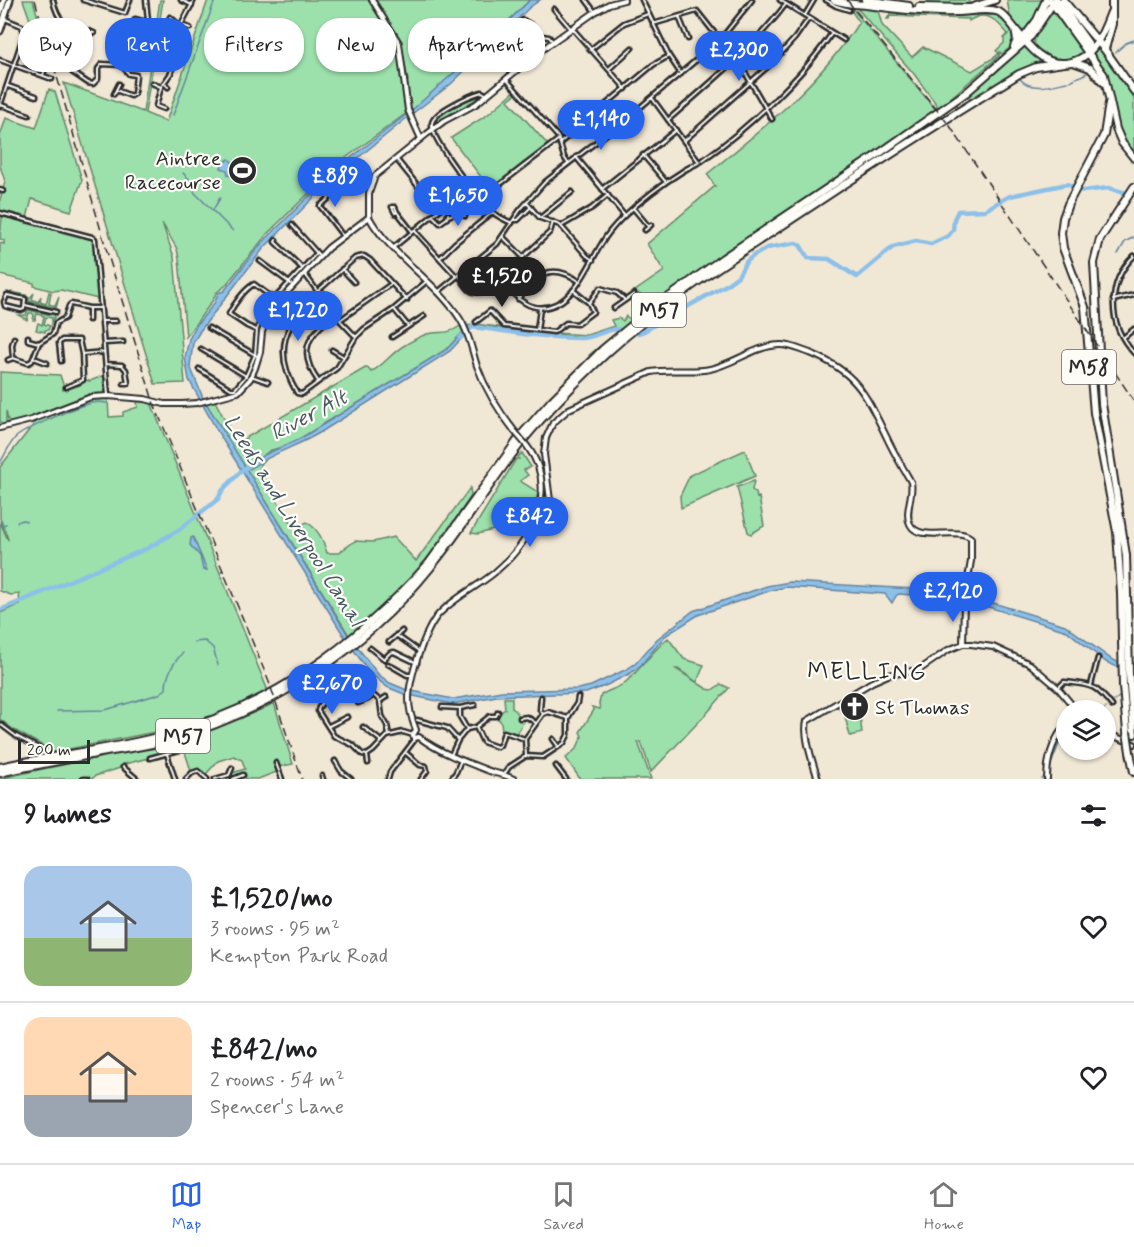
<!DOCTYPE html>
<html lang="en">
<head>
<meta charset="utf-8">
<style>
  :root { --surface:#fff; --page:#f6f6f6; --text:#202124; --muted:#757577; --line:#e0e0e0; --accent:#2563eb }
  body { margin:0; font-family:Mynerve,sans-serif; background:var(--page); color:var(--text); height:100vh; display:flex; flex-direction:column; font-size:22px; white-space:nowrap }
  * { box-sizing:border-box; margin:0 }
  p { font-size:20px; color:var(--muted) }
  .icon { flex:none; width:33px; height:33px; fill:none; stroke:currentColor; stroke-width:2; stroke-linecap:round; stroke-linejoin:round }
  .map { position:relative; height:779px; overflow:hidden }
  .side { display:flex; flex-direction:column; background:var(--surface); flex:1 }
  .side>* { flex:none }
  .top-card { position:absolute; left:18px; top:18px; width:600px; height:54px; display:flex; gap:12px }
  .buttons { position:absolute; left:1056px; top:700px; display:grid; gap:12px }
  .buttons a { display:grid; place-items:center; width:60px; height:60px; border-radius:50%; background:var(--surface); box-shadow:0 2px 4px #0004; font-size:30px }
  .scale { position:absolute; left:18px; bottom:15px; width:72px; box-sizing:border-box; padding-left:6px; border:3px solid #2b2b2b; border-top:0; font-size:16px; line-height:21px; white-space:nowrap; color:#2b2b2b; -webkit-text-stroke:4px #fdfcf7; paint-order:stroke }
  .price { position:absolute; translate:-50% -51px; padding:0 14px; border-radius:21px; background:var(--accent); color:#fff; font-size:20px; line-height:39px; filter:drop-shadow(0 2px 3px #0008) }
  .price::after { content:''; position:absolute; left:50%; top:36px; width:18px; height:14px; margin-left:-9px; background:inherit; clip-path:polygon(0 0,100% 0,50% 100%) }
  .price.active { background:#222; color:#fff }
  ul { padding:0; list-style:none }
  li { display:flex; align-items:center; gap:18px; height:150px; padding:0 24px }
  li+li { border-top:2px solid var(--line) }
  li span { display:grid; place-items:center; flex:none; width:168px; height:120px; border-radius:18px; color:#555 }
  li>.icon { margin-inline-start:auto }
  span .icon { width:72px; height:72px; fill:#fffc; stroke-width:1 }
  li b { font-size:26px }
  h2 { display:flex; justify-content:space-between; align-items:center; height:72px; padding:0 24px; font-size:26px }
  .tag { padding:0 21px; border-radius:24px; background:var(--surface); box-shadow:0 2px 4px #0004; font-size:21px; line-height:54px }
  .tag.active { background:var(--accent); color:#fff }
  .menu { display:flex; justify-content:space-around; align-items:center; height:84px; border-top:2px solid var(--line); background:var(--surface); font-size:16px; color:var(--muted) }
  .menu a { display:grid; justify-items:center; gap:3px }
  .menu .active { color:var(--accent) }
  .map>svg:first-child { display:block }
  .green { fill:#9ce0ab; stroke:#64866b; stroke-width:1.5 }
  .water { fill:#8cc0e9; stroke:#65849d; stroke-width:1.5 }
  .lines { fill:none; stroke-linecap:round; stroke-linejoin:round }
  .stream { stroke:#65849d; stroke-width:1.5 }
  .river { stroke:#8cc0e9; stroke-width:4.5 }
  .street-casing { stroke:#2b2b2b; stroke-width:7 }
  .secondary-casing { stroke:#2b2b2b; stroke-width:8 }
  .primary-casing { stroke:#2b2b2b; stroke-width:9 }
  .highway-casing { stroke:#2b2b2b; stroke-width:10 }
  .street { stroke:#fdfcf7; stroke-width:2 }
  .secondary { stroke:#fdfcf7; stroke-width:4 }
  .primary { stroke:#fdfcf7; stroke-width:4.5 }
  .highway { stroke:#fdfcf7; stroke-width:6 }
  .rail { stroke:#2b2b2b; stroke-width:1.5; stroke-dasharray:9 4.5; stroke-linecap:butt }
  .secondary-bridge-casing { stroke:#2b2b2b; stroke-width:8; stroke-linecap:butt }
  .highway-bridge-casing { stroke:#2b2b2b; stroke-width:10; stroke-linecap:butt }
  .secondary-bridge { stroke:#fdfcf7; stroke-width:4 }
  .highway-bridge { stroke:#fdfcf7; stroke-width:6 }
  .labels { text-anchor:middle; stroke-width:4.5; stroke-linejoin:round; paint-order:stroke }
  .shield { fill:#fdfcf7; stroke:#6a6a68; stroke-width:1.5 }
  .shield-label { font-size:20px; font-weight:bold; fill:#2b2b2b }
  .poi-label { font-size:21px; fill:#2b2b2b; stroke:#fdfcf7; text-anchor:end }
  .water-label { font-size:22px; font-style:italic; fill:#485864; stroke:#fdfcf7 }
  .quarter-label { font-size:24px; letter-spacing:1.5px; fill:#2b2b2b; stroke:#fdfcf7 }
</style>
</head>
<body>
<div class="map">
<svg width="1134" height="779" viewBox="0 0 1134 779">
  <rect width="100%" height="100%" fill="#f1e7d5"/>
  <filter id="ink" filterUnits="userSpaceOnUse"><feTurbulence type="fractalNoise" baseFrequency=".0167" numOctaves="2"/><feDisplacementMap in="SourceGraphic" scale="12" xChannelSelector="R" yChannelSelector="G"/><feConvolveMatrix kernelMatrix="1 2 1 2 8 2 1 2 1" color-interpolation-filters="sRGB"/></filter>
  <g filter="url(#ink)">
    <path class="green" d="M23,0H33L48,53L39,45Z
      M160,0H163L145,113L166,122L208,0H371L398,45L404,85L408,81L401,42L375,0H530L466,62L412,111L409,105L408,94L404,96L408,112L343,160L268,233L225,286L216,293L213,300L186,337L179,259L177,249L162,223L174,257L185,383L155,384L64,83L143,112Z
      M926,0H967L971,4H929Z
      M1007,0H1044L1041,8L1024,34L1010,17Z
      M848,6L851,7L936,110C821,192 697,263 591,357L589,355L621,329C606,327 595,336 581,337L475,326L467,330V326L475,324L539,332L587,335L614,326L611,320L619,318L623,321L626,316L630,319L647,299L635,291L664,271L647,244L715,186L707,174C763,129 820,83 859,22Z
      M856,7L878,10L882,25L912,57L923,47L972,71L995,57L999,53L996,51L1004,43V38L1008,34C997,21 987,9 969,21V19L890,16L889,19H887L890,14L944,16L996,15L1005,20L1012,32L1013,45L1002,54L1000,52L999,56L939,108L914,74Z
      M1055,10L1085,51C1071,68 1044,61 1034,44V36Z
      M1026,45L1036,56L1046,63C1018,69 995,86 971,101L967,95Z
      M1099,45L1134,98V155C1116,136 1115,111 1110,87C1107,74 1100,64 1092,53Z
      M49,89L55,92L82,180L71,211L32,199L27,218L0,211V200L5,181L0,166V136L6,118L36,128Z
      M515,91L517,93L508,100L548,145L527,162H524L516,170L491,190L451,138L487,115Z
      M483,95L434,125C440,110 467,99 483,95Z
      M0,215L89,237L94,243L98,299L61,290L53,291L34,286V283L0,275V243L4,244V240L0,239L2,217Z
      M11,292L26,295L29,299L34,293L32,299L38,302L41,296L40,302L46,304L49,292L51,293L49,304L55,306L59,297L56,308L29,301L56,310L30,303L26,297Z
      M28,308L55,315L52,325V318L46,317L44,324L50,326L48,330H45V332L36,330L38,323L42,325L44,316L37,314L35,320H33L34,315L32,313H29L27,320L18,315H26L28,310L51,315Z
      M460,326L463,332L447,349L301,438L285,446L269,451L250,468L264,458L260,465V471L286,517L297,527L307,522C319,530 323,540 327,553H338L355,541L373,542L394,537L416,561L470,488L471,496L438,545L403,588L350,637L205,402L215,401L237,443L367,367L371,372C384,365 392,352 405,345C412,341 420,336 427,334C441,331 448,335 460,326Z
      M0,372L60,375L63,384V390L80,385L84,380L90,381L105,375L107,395L82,398L41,416L9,425L6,411V424L0,425Z
      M92,399H108L109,417L123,416V412L138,407L137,401L151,403L268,691L224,712L175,728L54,752L14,730L0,719V613L20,604L19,594L11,595L0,591V522L8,540V539L0,518V467L37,420Z
      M745,450L755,476L681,508L680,496L690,475Z
      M522,453L531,467L524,470L528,475L520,481L538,492L532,520L478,534L471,533L516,459H519L518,457Z
      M754,481L752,490L756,493L757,498L759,497L764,526L751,534L748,532L737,487Z
      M668,638L684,659L704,665L697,682L678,669H676L707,689L712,690L721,684L729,688L708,712L651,772L641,742H638L651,779H580L566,758L577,748L582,736L580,732L594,710L592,707L600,709L599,704L601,695C608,690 616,689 623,684C640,671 651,652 668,638Z
      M852,696L858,699L862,733L850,736L844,713L837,707Z
      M504,698H512V708L516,711L518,715L527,717L516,734L502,730L501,722L496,716L505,709Z
      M274,703L293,764L278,767L279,771L258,779H246L242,773L239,774V777L233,778L232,773L245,769L242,760L234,756L218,761L206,774L199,770L191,771L184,749L125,764L123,767L95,776L92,779H0C94,755 186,749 274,703Z"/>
    <path class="water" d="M530,0H540L530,7L451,84L408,117L331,180L263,249L200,331L193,343L190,366L203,398L348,635L378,674L390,683L407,690L453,699L502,691L578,689L591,686L627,669L636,663L657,639L693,611L767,586L790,582L933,590L987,601L1065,625L1111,659L1134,669V674L1106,662L1067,631L962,599L899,594L896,596L892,603L885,594L786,587L772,590L698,615L665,636L641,665L631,673L605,686L586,693L497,696L452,704L404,694L387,687L369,672L344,636L219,434L189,380L185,358L189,339L196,326L215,302L218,293L224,291L261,244L335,170L412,110L466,62Z
      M229,159L237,167L247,169L248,172L242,181L228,175L227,170L221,168L222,164Z
      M463,332L464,336L450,351L321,432C298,446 272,453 250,469L247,465C266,452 282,448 301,438L447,349Z
      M193,537L207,570H203L200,556L190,545L191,538Z"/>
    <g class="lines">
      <path class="stream" d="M1116,52L1126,43L1134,40
        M1020,79C1032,92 1052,85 1067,82
        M1070,81L1087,73
        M173,115L215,0
        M160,152L167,158
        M183,173L189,179L195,193L233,231
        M213,210L220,198
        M1118,254L1125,242L1134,237
        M0,463C5,455 9,445 15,438C23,430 75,407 88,404C93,402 101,402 107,403
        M0,521L2,525L6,524
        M17,522L23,520L26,521
        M194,642L205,641L213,648L218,665
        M1114,701L1120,696
        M57,711L105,710L159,694L166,689C166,676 173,662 183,653
        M1102,711L1106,708
        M1052,762L1061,739L1066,732
        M1042,779L1043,778"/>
      <path class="river" d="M638,333L644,331L726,285L738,276L746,262L753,256L767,248L796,243L800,245L808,258L829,259L857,277L893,247L916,241L931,244L948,236L953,230L954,219L958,211L985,210L1010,196L1067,184L1083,191L1109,188L1126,193
        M460,338L468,329L474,327C509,332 546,338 582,338C595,338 605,329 618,329
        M0,610L148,548L180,529L218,499L222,491L241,471L253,463"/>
      <defs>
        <path id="street" d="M53,0C59,28 69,24 94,33
          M83,0L125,13L130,0
          M181,0L192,5
          M586,0L595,12
          M642,0L669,56L681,74
          M780,0L844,40
          M826,0L836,6L849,10
          M554,9L571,29
          M805,15L814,0
          M170,17L178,24L190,28
          M679,17L688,39
          M135,19L146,22
          M519,24L523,20L531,25L542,36L549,37L553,42
          M653,24L697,11L720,40
          M572,28L626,89
          M724,36L772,119
          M161,41L174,43
          M21,46L30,49
          M174,48L182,49
          M68,50L74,52
          M590,50L624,23L648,14
          M71,52L69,60L72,72L88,83L93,84L98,79V69L102,64L121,65
          M139,53L147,55
          M136,59L148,20L146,0
          M0,60L52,79
          M156,62L173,65
          M609,69L632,48
          M43,75L47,63
          M507,80L558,137L564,157L568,163
          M152,83L161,87
          M164,83L168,87
          M8,86L36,96
          M116,90L131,96L134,94L136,75L129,74L121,65L124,54L123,42L126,40L141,44
          M114,94L119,84
          M487,95L482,92C471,95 434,111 432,123C429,138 479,200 491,211C497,216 505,220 512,223
          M652,98L699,162
          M1,105L29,115
          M0,106L24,34L22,26L5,19
          M164,109L156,106L161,87L171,73L173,65L174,43L178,31L194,0
          M589,119L602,136
          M668,120C710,83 752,49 786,4
          M684,141L773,62L795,38L809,18
          M560,143L653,65L669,56
          M643,155L666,182
          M576,157L624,215
          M397,160L438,211
          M602,189L676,130
          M0,190L3,191
          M481,199L559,139
          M527,203L540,218L560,225L587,256L593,260
          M392,207H395L397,212L395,213Z
          M634,209L649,227
          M397,212L412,231
          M0,213L92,237L95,239L108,395
          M433,216L440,223L447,218L448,214
          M448,216L460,212L465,216
          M540,218L572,192
          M514,220H518L531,207
          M292,225L317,253
          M563,225L592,208L608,195
          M414,230L457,277
          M645,230L651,225
          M343,236L320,206L347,183
          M503,237L523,257
          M276,240L275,242L302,268
          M394,247L470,185
          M1134,256C1106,283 1108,326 1134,353
          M440,258L455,243L493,212
          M260,261L291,284
          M342,269L354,282
          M304,273L335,315L356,337
          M459,275C468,289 470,297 488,290L550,232L553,222
          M500,279C514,296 531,316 556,304C578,294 590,262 602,243C607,234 614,226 622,218C640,201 662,184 683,171C689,167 697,164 703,160C747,129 802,78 832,33
          M318,291L355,258L364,256L370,260L407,300
          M438,292L497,244L520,210L545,182L637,110L720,40L752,0
          M7,295L25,299L24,309L21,310L5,306L4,302Z
          M321,297C282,321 273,352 297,393L302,394L337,368L356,337L364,329L394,309L427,281
          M518,299C537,276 549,261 579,281
          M1113,300L1134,295
          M589,303L600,288L617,293L625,300
          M25,305L56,312
          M89,308V320
          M614,308L634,294
          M394,309L408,326
          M340,320L391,284
          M102,321H116
          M476,322L490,311L504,326L554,332L566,323L577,324L593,312L589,303L573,290
          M209,328L257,356
          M256,330L247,326L229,314C234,304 244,290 254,284L274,299
          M537,330L540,309
          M28,337V340L39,343
          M392,337L424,316
          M1123,338L1134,329
          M104,343L123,342
          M201,349L246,376
          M332,350L342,356
          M13,358L12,345L14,338
          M34,358L47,363
          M8,360L13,358L28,363L32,361L39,343L53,334L56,323L65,318L69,306L71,304L89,308H100
          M61,361L59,343L62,340H79L82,354L104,352
          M106,364L122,365L126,370L128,383H124
          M199,369L231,389H235L246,376L255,355L257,330L265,309L317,253L320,256
          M251,376L268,382
          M318,381C297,351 308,334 335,315
          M66,387L83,380L82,354
          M396,635L420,652
          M389,642L402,631
          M370,648L384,659L390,653L394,652L417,663
          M388,664L407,675H411
          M330,679L337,692
          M327,681L332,677
          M1091,685L1098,658
          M1058,688L1064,682C1091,685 1094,683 1112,706
          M541,697L540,710L543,714
          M380,701L386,697
          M358,703L368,699L373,695
          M442,707L460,708L475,705
          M460,708V717L467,729
          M520,718L527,717L536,723
          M568,718L577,703L578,697
          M417,720L447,728L458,740
          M0,724L16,736L42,750
          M329,726L347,717
          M363,727L381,741
          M476,727L483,742L497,747L500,745L504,732L525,739
          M389,735L387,725L382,716L380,701L360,683C349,684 319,699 318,711L334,736L353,745L362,754L367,755L373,751L387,736L403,732L413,735
          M553,739L558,746
          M406,753L420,765L426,766L427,771L421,779
          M167,754L175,779
          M367,755L368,763
          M451,755L458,740L467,729L476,727L490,716H496L498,712
          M526,756L525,739L543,714L548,712L568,718
          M150,758L183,749
          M335,761L341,771L351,779
          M276,763L282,779
          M556,766L566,779
          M123,767L137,779
          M505,773L509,767L526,756L543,757L564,743L568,735V718
          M322,776L323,779
          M83,779H87
          M186,779L192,773L198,771L207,779
          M215,779L229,775L232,768
          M233,779L243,775
          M388,779L390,772L416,738
          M451,779L456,772L461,760"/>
        <path id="secondary" d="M372,0L399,43L408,110L421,139
          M369,217V193L375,176L427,134L444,121L476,104L540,51L595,12L609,4L624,0
          M369,217C389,254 437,282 460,319C469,332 472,351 477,366C486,391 500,413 516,433
          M0,428L31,420L91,397L108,396L145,399L164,404H182L197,403L238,392L250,379L255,368L260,352L262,332L269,312L328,248L369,217
          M540,510L548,512L551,508L544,454L546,438L553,423L569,409L651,372C670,368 690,373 710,369C734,364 755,346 779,345C790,344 800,350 810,353C857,372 866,395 887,438C894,453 903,468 911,482C914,495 904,512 910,524C919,543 957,526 971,538V561L964,602L963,644
          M1106,733L1134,744
          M514,779C504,774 501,775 492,772C468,763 440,753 419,737L414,738L413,735L416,730C412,720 409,709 409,699C409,678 425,629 439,614C455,597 477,587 494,573C532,541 560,490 527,446
          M818,779C813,764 803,735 807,721L872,682L888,675L919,670L948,650L963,644H971L993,647L1030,664L1058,688L1077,711
          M1047,779C1047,758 1053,740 1066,724"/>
        <path id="primary" d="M0,13L4,0
          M0,31L10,0"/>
        <path id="highway" d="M834,0C844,4 855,4 866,5C896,9 927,13 957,12C969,12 988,7 999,12C1004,15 1008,20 1012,25C1026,42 1040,65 1065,63C1093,61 1103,33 1111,12
          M865,0L909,6
          M1050,0L1104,75L1116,129L1122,143L1134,158
          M1057,0L1088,43L1089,52
          M1063,0L1105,50L1134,91
          M919,7L970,8L995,0
          M1022,40L1037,20L1046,0
          M1014,47L1017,40L1015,30
          M1105,49L1112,24V0
          M1073,62L1090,68L1103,82
          M1109,103L1104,135L1068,204L1063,218L1061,233L1063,248L1085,307L1094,413L1117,532L1121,593L1123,687L1127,732
          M1134,187L1100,239L1094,263L1102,404L1126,555L1129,674L1134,734
          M1130,752L1134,772
          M0,767C53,755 109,750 161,736C271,708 355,646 429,563L522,434L552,400L603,349L644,315L723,258L877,155L967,92L1031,36L1055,0
          M0,773C35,765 71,759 106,752C127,749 149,746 169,740C272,710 363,651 430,568C464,527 491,480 524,439C550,408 579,379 608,352C661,304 723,264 783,225C861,173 939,123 1019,74L1036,67L1064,63"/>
      </defs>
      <use href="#street" class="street-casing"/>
      <use href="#secondary" class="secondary-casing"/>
      <use href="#primary" class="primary-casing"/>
      <use href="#highway" class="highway-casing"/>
      <use href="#street" class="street"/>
      <use href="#secondary" class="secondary"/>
      <use href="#primary" class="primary"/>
      <use href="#highway" class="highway"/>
      <path class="rail" d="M35,0L108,255L154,404L269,682L302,779
        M847,0L950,126L1134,401"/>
      <defs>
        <path id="secondary-bridge" d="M516,433L527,446"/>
        <path id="highway-bridge" d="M1127,732L1130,752"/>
      </defs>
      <use href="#secondary-bridge" class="secondary-bridge-casing"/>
      <use href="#highway-bridge" class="highway-bridge-casing"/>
      <use href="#secondary-bridge" class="secondary-bridge"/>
      <use href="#highway-bridge" class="highway-bridge"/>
    </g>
  </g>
  <defs>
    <symbol id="stadium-disc" viewBox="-11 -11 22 22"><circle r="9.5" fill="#2b2b2b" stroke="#fdfcf7"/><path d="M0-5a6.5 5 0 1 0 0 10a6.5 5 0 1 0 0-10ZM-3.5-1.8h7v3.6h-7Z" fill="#fff"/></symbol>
    <symbol id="church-disc" viewBox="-11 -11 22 22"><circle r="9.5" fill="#2b2b2b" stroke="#fdfcf7"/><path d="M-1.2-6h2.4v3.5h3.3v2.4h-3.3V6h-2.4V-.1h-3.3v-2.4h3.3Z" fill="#fff"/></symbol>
  </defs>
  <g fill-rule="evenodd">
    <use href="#stadium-disc" x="226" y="154" width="33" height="33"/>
    <use href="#church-disc" x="838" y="690" width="33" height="33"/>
  </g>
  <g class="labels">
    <g class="shield">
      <rect x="632" y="293" width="54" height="34" rx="4.5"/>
      <rect x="1062" y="350" width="54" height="34" rx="4.5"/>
      <rect x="156" y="719" width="54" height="34" rx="4.5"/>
    </g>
    <g class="shield-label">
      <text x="659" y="317">M57</text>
      <text x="1089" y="374">M58</text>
      <text x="183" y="743">M57</text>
    </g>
    <g class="poi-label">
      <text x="221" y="165">Aintree<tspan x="221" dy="24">Racecourse</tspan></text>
      <text x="875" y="714" text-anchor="start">St Thomas</text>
    </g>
    <g class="water-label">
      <text transform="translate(308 414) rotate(-28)" y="8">River Alt</text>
      <text transform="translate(295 520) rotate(58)" y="8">Leeds and Liverpool Canal</text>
    </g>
    <g class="quarter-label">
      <text x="867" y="679">MELLING</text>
    </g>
  </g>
</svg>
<div class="buttons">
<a><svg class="icon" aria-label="layers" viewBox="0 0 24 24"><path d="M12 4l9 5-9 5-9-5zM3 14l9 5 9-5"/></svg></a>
</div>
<div class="scale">200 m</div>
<b class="price" style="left:739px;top:82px">£2,300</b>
<b class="price" style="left:601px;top:151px">£1,140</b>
<b class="price" style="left:335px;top:208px">£889</b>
<b class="price" style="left:458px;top:227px">£1,650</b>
<b class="price active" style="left:502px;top:308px">£1,520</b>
<b class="price" style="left:298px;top:342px">£1,220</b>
<b class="price" style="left:530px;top:548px">£842</b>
<b class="price" style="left:953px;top:623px">£2,120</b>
<b class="price" style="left:332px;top:715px">£2,670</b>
<div class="top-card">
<a class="tag">Buy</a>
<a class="tag active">Rent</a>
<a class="tag">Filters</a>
<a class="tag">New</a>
<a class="tag">Apartment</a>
</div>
</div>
<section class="side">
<h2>9 homes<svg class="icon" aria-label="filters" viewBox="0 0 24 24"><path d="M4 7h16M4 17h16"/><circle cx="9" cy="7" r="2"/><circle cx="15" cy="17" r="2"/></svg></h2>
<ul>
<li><span style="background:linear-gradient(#a9c7e8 60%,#8fb573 0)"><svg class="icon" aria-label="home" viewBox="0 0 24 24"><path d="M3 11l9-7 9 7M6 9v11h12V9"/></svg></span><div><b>£1,520/mo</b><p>3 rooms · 95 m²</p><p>Kempton Park Road</p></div><svg class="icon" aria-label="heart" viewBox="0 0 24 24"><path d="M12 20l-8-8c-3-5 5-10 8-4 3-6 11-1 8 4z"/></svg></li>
<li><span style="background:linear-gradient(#ffd9b3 65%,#9aa5b1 0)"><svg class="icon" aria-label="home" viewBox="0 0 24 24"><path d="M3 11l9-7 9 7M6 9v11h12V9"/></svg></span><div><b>£842/mo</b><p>2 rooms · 54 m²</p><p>Spencer's Lane</p></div><svg class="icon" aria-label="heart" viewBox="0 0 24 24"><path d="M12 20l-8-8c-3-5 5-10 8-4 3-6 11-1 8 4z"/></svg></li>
</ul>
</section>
<nav class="menu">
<a class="active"><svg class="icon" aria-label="map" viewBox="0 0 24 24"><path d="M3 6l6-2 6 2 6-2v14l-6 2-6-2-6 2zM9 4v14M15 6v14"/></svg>Map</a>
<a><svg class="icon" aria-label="saved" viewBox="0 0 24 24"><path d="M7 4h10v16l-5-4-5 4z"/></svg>Saved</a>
<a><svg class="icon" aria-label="home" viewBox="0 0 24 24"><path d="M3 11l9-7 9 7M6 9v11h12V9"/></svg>Home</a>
</nav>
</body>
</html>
